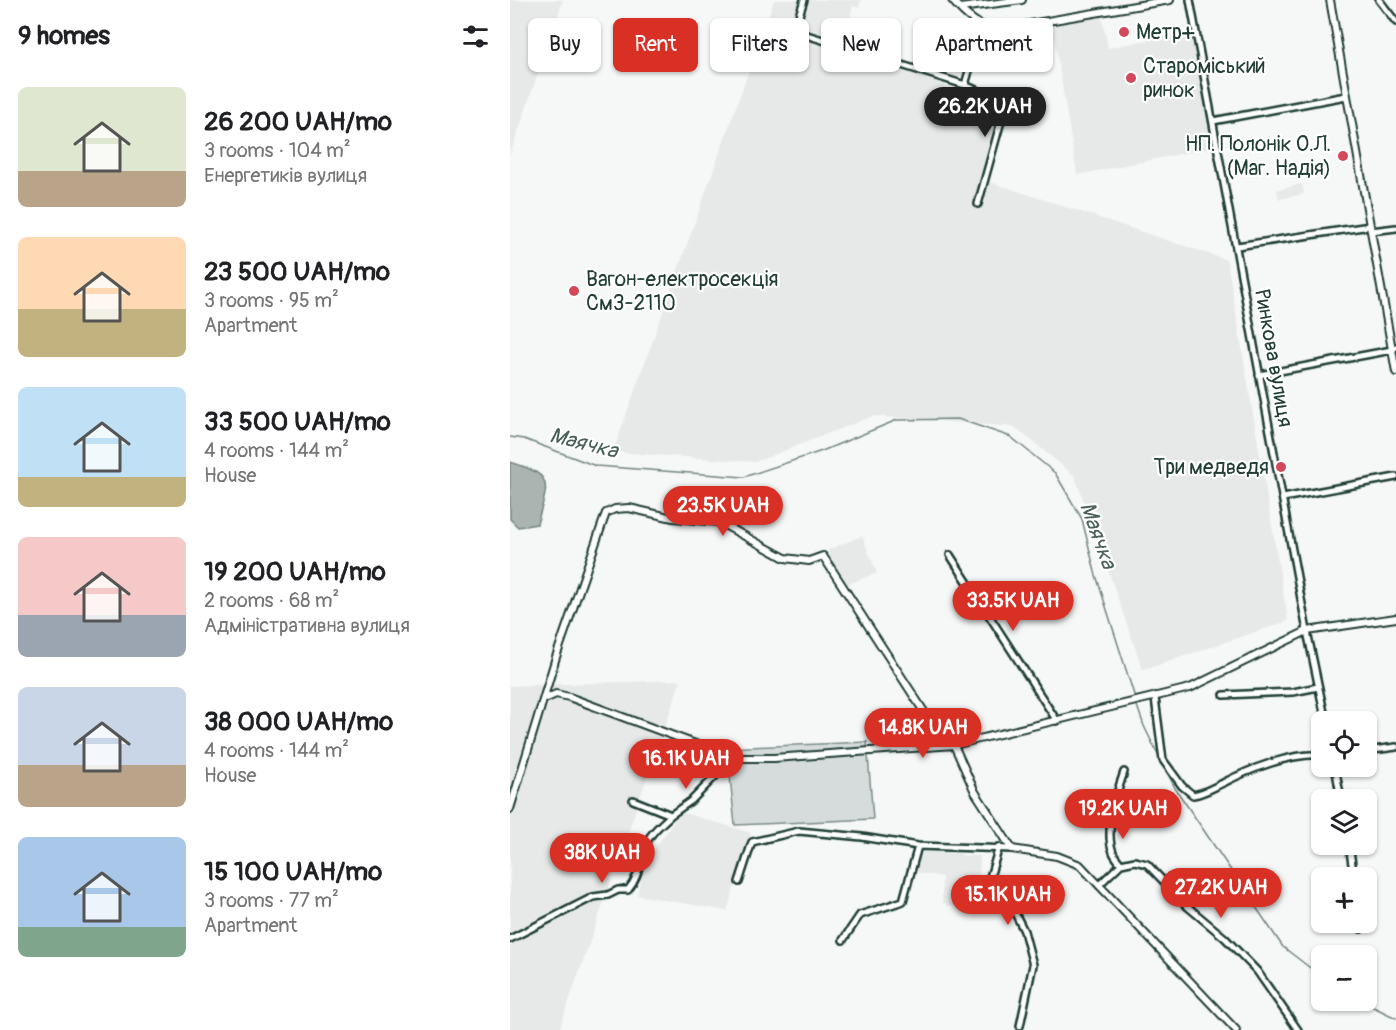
<!DOCTYPE html>
<html lang="en">
<head>
<meta charset="utf-8">
<style>
  :root { --surface:#fff; --page:#f6f6f6; --text:#202124; --muted:#757577; --accent:#d93025 }
  body { margin:0; font-family:Pangolin,sans-serif; background:var(--page); color:var(--text); height:100vh; display:flex; flex-direction:column; font-size:22px; white-space:nowrap }
  * { box-sizing:border-box; margin:0 }
  p { font-size:20px; color:var(--muted) }
  .icon { flex:none; width:33px; height:33px; fill:none; stroke:currentColor; stroke-width:2; stroke-linecap:round; stroke-linejoin:round }
  .map { position:relative; flex:1; overflow:hidden }
  .sheet { display:flex; flex-direction:column; background:var(--surface); width:510px }
  .sheet>* { flex:none }
  .banner { position:absolute; left:18px; top:18px; width:570px; height:54px; display:flex; gap:12px }
  .fabs { position:absolute; left:801px; top:711px; display:grid; gap:12px }
  .fabs a { display:grid; place-items:center; width:66px; height:66px; border-radius:9px; background:var(--surface); box-shadow:0 2px 4px #0004; font-size:30px }
  .price { position:absolute; translate:-50% -51px; padding:0 14px; border-radius:21px; background:var(--accent); color:#fff; font-size:20px; line-height:39px; filter:drop-shadow(0 2px 3px #0008) }
  .price::after { content:''; position:absolute; left:50%; top:36px; width:18px; height:14px; margin-left:-9px; background:inherit; clip-path:polygon(0 0,100% 0,50% 100%) }
  .price.selected { background:#222; color:#fff }
  ul { padding:0; list-style:none }
  li { display:flex; align-items:center; gap:18px; height:150px; padding:0 18px }
  li span { display:grid; place-items:center; flex:none; width:168px; height:120px; border-radius:9px; color:#555 }
  li>.icon { margin-inline-start:auto }
  span .icon { width:72px; height:72px; fill:#fffc; stroke-width:1 }
  li b { font-size:26px }
  h2 { display:flex; justify-content:space-between; align-items:center; height:72px; padding:0 18px; font-size:26px }
  .tag { padding:0 21px; border-radius:9px; background:var(--surface); box-shadow:0 2px 4px #0004; font-size:21px; line-height:54px }
  .tag.selected { background:var(--accent); color:#fff }
  main { display:flex; flex:1; min-height:0 }
  .map>svg:first-child { display:block }
  .built { fill:#e6e9e8 }
  .green { fill:#d6dcdb; stroke:#7a8c88; stroke-width:1.5 }
  .water { fill:#aab5b1; stroke:#72857f; stroke-width:1.5 }
  .lines { fill:none; stroke-linecap:round; stroke-linejoin:round }
  .stream { stroke:#72857f; stroke-width:1.5 }
  .minor-casing { stroke:#1f3d34; stroke-width:10 }
  .tertiary-casing { stroke:#1f3d34; stroke-width:10 }
  .minor { stroke:#fff; stroke-width:5 }
  .tertiary { stroke:#fff; stroke-width:6 }
  .poi-dot { fill:#d1495b; stroke:#fff; stroke-width:2 }
  .labels { text-anchor:middle; stroke-width:4.5; stroke-linejoin:round; paint-order:stroke }
  .poi-label { font-size:21px; fill:#1f3d34; stroke:#fff; text-anchor:start }
  .street-label { font-size:21px; fill:#1f3d34; stroke:#fff }
  .water-label { font-size:22px; font-style:italic; fill:#49615a; stroke:#fff }
</style>
</head>
<body>
<main>
<section class="sheet">
<h2>9 homes<svg class="icon" aria-label="filters" viewBox="0 0 24 24"><path d="M4 7h16M4 17h16"/><circle cx="9" cy="7" r="2"/><circle cx="15" cy="17" r="2"/></svg></h2>
<ul>
<li><span style="background:linear-gradient(#dfe7d0 70%,#b9a48a 0)"><svg class="icon" aria-label="home" viewBox="0 0 24 24"><path d="M3 11l9-7 9 7M6 9v11h12V9"/></svg></span><div><b>26 200 UAH/mo</b><p>3 rooms · 104 m²</p><p>Енергетиків вулиця</p></div></li>
<li><span style="background:linear-gradient(#ffd9b3 60%,#c2b280 0)"><svg class="icon" aria-label="home" viewBox="0 0 24 24"><path d="M3 11l9-7 9 7M6 9v11h12V9"/></svg></span><div><b>23 500 UAH/mo</b><p>3 rooms · 95 m²</p><p>Apartment</p></div></li>
<li><span style="background:linear-gradient(#bfe0f5 75%,#c2b280 0)"><svg class="icon" aria-label="home" viewBox="0 0 24 24"><path d="M3 11l9-7 9 7M6 9v11h12V9"/></svg></span><div><b>33 500 UAH/mo</b><p>4 rooms · 144 m²</p><p>House</p></div></li>
<li><span style="background:linear-gradient(#f6c9c9 65%,#9aa5b1 0)"><svg class="icon" aria-label="home" viewBox="0 0 24 24"><path d="M3 11l9-7 9 7M6 9v11h12V9"/></svg></span><div><b>19 200 UAH/mo</b><p>2 rooms · 68 m²</p><p>Адміністративна вулиця</p></div></li>
<li><span style="background:linear-gradient(#c9d6e8 65%,#b9a48a 0)"><svg class="icon" aria-label="home" viewBox="0 0 24 24"><path d="M3 11l9-7 9 7M6 9v11h12V9"/></svg></span><div><b>38 000 UAH/mo</b><p>4 rooms · 144 m²</p><p>House</p></div></li>
<li><span style="background:linear-gradient(#a9c7e8 75%,#7fa58c 0)"><svg class="icon" aria-label="home" viewBox="0 0 24 24"><path d="M3 11l9-7 9 7M6 9v11h12V9"/></svg></span><div><b>15 100 UAH/mo</b><p>3 rooms · 77 m²</p><p>Apartment</p></div></li>
</ul>
</section>
<div class="map">
<svg width="886" height="1030" viewBox="0 0 886 1030">
  <rect width="100%" height="100%" fill="#f6f7f7"/>
  <filter id="ink" filterUnits="userSpaceOnUse"><feTurbulence type="fractalNoise" baseFrequency=".0167" numOctaves="2"/><feDisplacementMap in="SourceGraphic" scale="12" xChannelSelector="R" yChannelSelector="G"/><feConvolveMatrix kernelMatrix="1 2 1 2 8 2 1 2 1" color-interpolation-filters="sRGB"/></filter>
  <g filter="url(#ink)">
    <path class="built" d="M0,0H53L0,155Z
      M264,0H351L349,8L343,6L334,43L437,73L434,86L491,106L471,179L717,260L778,621L633,670L565,476L505,427L363,416L245,462L103,452Z
      M591,14L598,48L683,31L704,147L567,175L542,25Z
      M792,184L794,194L769,199L767,190Z
      M352,536L367,573L332,586L318,550Z
      M171,680L49,1030H0V686Z
      M171,812L241,833L217,911L127,895L135,862Z
      M426,848L428,851L450,853L451,855L470,856L467,906H436V903H432V877L404,872L407,860L414,850Z"/>
    <path class="green" d="M357,742L363,819L225,825L217,748Z"/>
    <path class="water" d="M0,462C46,476 38,483 27,524L8,527L0,519Z"/>
    <g class="lines">
      <path class="stream" d="M0,437L14,439L86,466L234,477L312,451L387,420L448,419L501,437L545,473L572,519L585,572L625,698
        M626,703L634,726L650,759
        M652,763L665,788L773,947L812,977
        M849,1000L886,1018"/>
      <defs>
        <path id="minor" d="M294,0L284,31L455,85L496,103L468,204
          M680,0L797,631L816,722
          M869,0L886,22
          M455,85L472,25
          M703,121L836,96
          M861,231L886,228
          M727,246L860,226
          M749,375L882,350L886,347
          M773,498L886,477
          M440,555L547,721
          M714,695L783,692L808,687
          M645,698L653,760L672,786L683,795C695,793 702,788 713,783C740,769 780,753 812,755
          M856,751L886,747
          M825,766L831,800
          M123,800L161,815L182,800L223,758
          M839,844L844,878
          M489,847L477,887L481,895L493,897L501,905L514,931L523,965L510,1026
          M611,864L625,861L637,864L678,907L715,938L747,971L788,1030
          M229,882L242,842L289,831L352,837L408,846L502,849
          M589,885L611,864C609,861 604,856 603,852C594,831 607,792 614,772
          M850,922L851,929
          M0,939L83,897L98,895L108,890H118C131,875 129,858 138,840C143,830 153,823 161,815
          M333,940L350,915L393,901L408,846"/>
        <path id="tertiary" d="M442,0C453,13 468,27 485,30L660,0
          M820,0L886,372
          M450,8L512,0
          M35,699L46,694L59,697L223,758H264L444,745L680,688L797,631L886,618
          M444,745L465,792L502,849L547,856L570,865L726,1030
          M0,809L46,657L96,513L105,509L119,508L163,518L209,522L275,558L299,561L313,556L435,744"/>
      </defs>
      <use href="#minor" class="minor-casing"/>
      <use href="#tertiary" class="tertiary-casing"/>
      <use href="#minor" class="minor"/>
      <use href="#tertiary" class="tertiary"/>
    </g>
  </g>
  <g class="poi-dot">
    <circle cx="614" cy="32" r="6"/>
    <circle cx="621" cy="78" r="6"/>
    <circle cx="833" cy="156" r="6"/>
    <circle cx="64" cy="291" r="6"/>
    <circle cx="771" cy="467" r="6"/>
  </g>
  <g class="labels">
    <g class="poi-label">
      <text x="626" y="39">Метр+</text>
      <text x="633" y="73">Староміський<tspan x="633" dy="24">ринок</tspan></text>
      <text x="821" y="151" text-anchor="end">НП. Полонік О.Л.<tspan x="821" dy="24">(Маг. Надія)</tspan></text>
      <text x="76" y="286">Вагон-електросекція<tspan x="76" dy="24">См3-2110</tspan></text>
      <text x="759" y="474" text-anchor="end">Три медведя</text>
    </g>
    <g class="street-label">
      <text transform="translate(764 358) rotate(80)" y="7">Ринкова вулиця</text>
    </g>
    <g class="water-label">
      <text transform="translate(74 442) rotate(14)" y="8">Маячка</text>
      <text transform="translate(589 535) rotate(70)" y="8">Маячка</text>
    </g>
  </g>
</svg>
<div class="fabs">
<a><svg class="icon" aria-label="locate" viewBox="0 0 24 24"><circle cx="12" cy="12" r="6"/><path d="M12 2v4M12 18v4M2 12h4M18 12h4"/></svg></a>
<a><svg class="icon" aria-label="layers" viewBox="0 0 24 24"><path d="M12 4l9 5-9 5-9-5zM3 14l9 5 9-5"/></svg></a>
<a>+</a>
<a>−</a>
</div>
<b class="price selected" style="left:475px;top:138px">26.2K UAH</b>
<b class="price" style="left:213px;top:537px">23.5K UAH</b>
<b class="price" style="left:503px;top:632px">33.5K UAH</b>
<b class="price" style="left:413px;top:759px">14.8K UAH</b>
<b class="price" style="left:176px;top:790px">16.1K UAH</b>
<b class="price" style="left:613px;top:840px">19.2K UAH</b>
<b class="price" style="left:92px;top:884px">38K UAH</b>
<b class="price" style="left:711px;top:919px">27.2K UAH</b>
<b class="price" style="left:498px;top:926px">15.1K UAH</b>
<div class="banner">
<a class="tag">Buy</a>
<a class="tag selected">Rent</a>
<a class="tag">Filters</a>
<a class="tag">New</a>
<a class="tag">Apartment</a>
</div>
</div>
</main>
</body>
</html>
